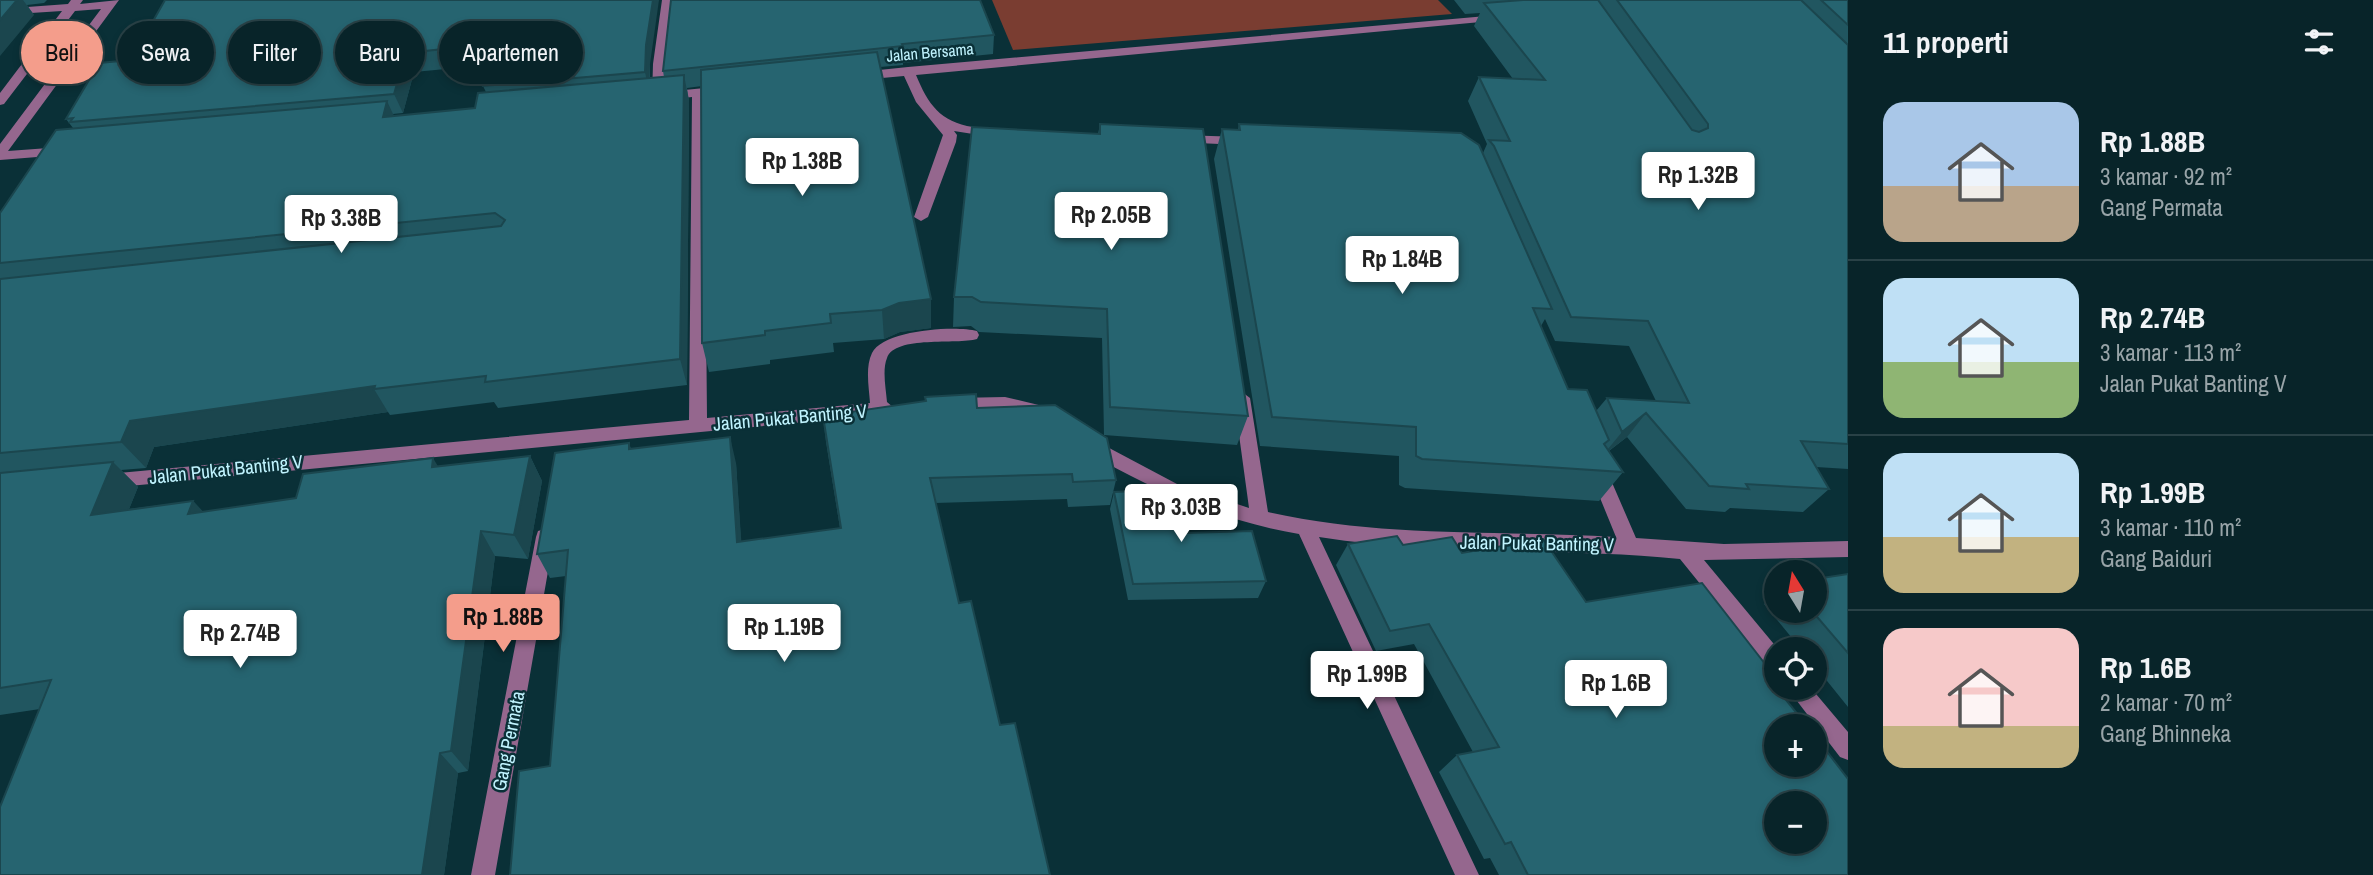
<!DOCTYPE html>
<html lang="id">
<head>
<meta charset="utf-8">
<style>
  :root { --surface:#082429; --page:#112c31; --text:#f1f3f6; --muted:#98a4a8; --line:#294146; --accent:#f49d8b }
  body { margin:0; font-family:"Archivo Narrow",sans-serif; background:var(--page); color:var(--text); height:100vh; display:flex; flex-direction:column; font-size:26px; white-space:nowrap }
  * { box-sizing:border-box; margin:0 }
  p { font-size:23px; color:var(--muted) }
  .icon { flex:none; width:38px; height:38px; fill:none; stroke:currentColor; stroke-width:2; stroke-linecap:round; stroke-linejoin:round }
  .map { position:relative; flex:1; overflow:hidden }
  .side { display:flex; flex-direction:column; background:var(--surface); width:525px }
  .side>* { flex:none }
  .banner { position:absolute; left:21px; top:21px; width:665px; height:63px; display:flex; gap:14px }
  .needle { width:46px; rotate:349deg }
  .tools { position:absolute; left:1764px; top:560px; display:grid; gap:14px }
  .tools a { display:grid; place-items:center; width:63px; height:63px; border-radius:50%; background:var(--surface); box-shadow:0 4px 10px #0003,0 0 0 2px var(--line); font-size:35px }
  .price { position:absolute; translate:-50% -60px; padding:0 16px; border-radius:7px; background:#fff; color:#222; font-size:23px; line-height:46px; filter:drop-shadow(0 2px 4px #0008) }
  .price::after { content:''; position:absolute; left:50%; top:42px; width:21px; height:16px; margin-left:-10px; background:inherit; clip-path:polygon(0 0,100% 0,50% 100%) }
  .price.active { background:var(--accent); color:#111 }
  ul { padding:0; list-style:none }
  li { display:flex; align-items:center; gap:21px; height:175px; padding:0 35px }
  li+li { border-top:2px solid var(--line) }
  li span { display:grid; place-items:center; flex:none; width:196px; height:140px; border-radius:21px; color:#555 }
  li>.icon { margin-inline-start:auto }
  span .icon { width:84px; height:84px; fill:#fffc; stroke-width:1 }
  li b { font-size:30px }
  h2 { display:flex; justify-content:space-between; align-items:center; height:84px; padding:0 35px; font-size:30px }
  .pill { padding:0 24px; border-radius:32px; background:var(--surface); box-shadow:0 4px 10px #0003,0 0 0 2px var(--line); font-size:24px; line-height:63px }
  .pill.active { background:var(--accent); color:#111 }
  main { display:flex; flex:1; min-height:0 }
  .map>svg:first-child { display:block }
  .green { fill:#7a3d31 }
  .lines { fill:none; stroke-linecap:round; stroke-linejoin:round }
  .minor { fill:#95678e; fill-rule:evenodd }
  .wall { fill:#215660; fill-rule:evenodd }
  .shaded-wall { fill:#1b464e }
  .building { fill:#266470; stroke:#1b464e; stroke-width:2; fill-rule:evenodd }
  .labels { text-anchor:middle; stroke-width:5; stroke-linejoin:round; paint-order:stroke }
  .far-street-label { font-size:16px; fill:#c0f3fe; stroke:#0a3037 }
  .street-label { font-size:19px; fill:#c0f3fe; stroke:#0a3037 }
</style>
</head>
<body>
<main>
<div class="map">
<svg width="1848" height="875" viewBox="0 0 1848 875">
  <rect width="100%" height="100%" fill="#0a3037"/>
  <path class="green" d="M992,0H1438L1452,14L1013,50Z"/>
  <g class="lines">
    <path class="minor" d="M71,0H83L80,4L119,0L8,151L62,147L69,151L62,155L0,160V144L101,9L75,11L4,104L0,105V93L62,11L0,15V9L68,4Z
      M662,0H674L665,64L664,92L725,86L731,90L725,94L704,96L707,418L870,403C869,388 865,367 872,353C883,330 955,325 977,331L979,335L977,339C957,345 895,335 887,358C882,370 886,389 887,402L894,408L891,413L879,415L108,488L102,486L99,481L102,476L108,474L689,420L692,97L658,101L652,97L653,64Z
      M1498,15L1502,16V20L916,75C928,104 940,122 973,127C982,128 992,127 999,133L992,137L954,131L957,135L956,142L928,217L921,221L914,217L943,135L916,102L904,76L860,80L854,76L860,72L908,67Z
      M1181,135L1241,137L1248,141L1241,145L1176,142V136Z
      M1242,392L1250,398L1268,512C1383,538 1500,530 1616,537L1589,471L1592,466H1604L1607,471L1636,538L1724,544L1848,541V557L1704,560L1778,649L1776,671L1769,669L1680,559C1560,547 1439,556 1319,537L1479,875H1455L1299,534C1221,521 1152,489 1084,451L1081,446L1084,441H1096L1177,484L1249,508L1234,398Z
      M1005,397L1047,407L1050,412L1047,417L1041,418L1005,409L955,410L949,408L946,404L949,400L955,398Z
      M545,529L552,531L554,537L495,875H471L536,537L538,531Z
      M1787,688H1811L1848,732V760L1840,757Z"/>
  </g>
  <path class="wall" d="M0,0H47L44,3L27,5L34,15Z
    M165,0L650,64V78L664,77L663,71L671,0L994,35L993,54L903,63V65L880,67L931,299V328L900,332L884,339L833,343L834,352L770,360V364L709,372L702,343V86L687,88L689,101L687,385L498,408L494,402L390,415L388,412L154,447L146,468L121,470L138,487L129,509L193,501L203,512L296,498L438,466L530,456L542,481L528,559L495,556L468,771L458,773L444,875H0L40,709L0,715V213L73,128L66,119L131,60ZM488,65L483,86L486,92L475,108L394,116L393,114L403,113L414,72Z
    M1454,0H1848V469L1816,467L1829,489L1803,512L1730,508L1725,512L1686,509L1627,437L1609,451L1623,472L1599,501L1405,488L1399,485V456L1260,446L1214,159L1222,129L1238,130L1239,124L1483,153L1487,144L1468,101L1479,77L1513,79L1474,26L1480,13L1465,14ZM1545,319L1555,341L1629,346L1656,401L1607,398L1596,411L1568,389L1541,326Z
    M1100,124L1248,416L1237,445L1104,435L1102,338L979,332L971,326L953,327L954,297L1098,134Z
    M977,408L1116,480L1110,505L1068,507L1067,499L935,503L959,603L1000,725L550,766L566,576L550,578L537,554L629,443L631,449L736,463L741,542L840,528L826,442L823,416Z
    M1114,492L1266,581L1258,598L1128,600L1110,509Z
    M1348,544L1403,545L1462,553L1776,678V688L1848,875H1499L1490,858L1484,859L1439,772L1457,755L1473,752L1414,644L1376,651L1336,565Z
    M1848,574V707L1815,666V649H1801L1764,604L1776,594V611H1815Z"/>
  <path class="shaded-wall" d="M17,0H23L34,15L0,56V20Z
    M653,0H659L650,64L649,92L645,72L646,45Z
    M406,53L414,72L403,113L394,94Z
    M684,75L689,101L687,385L680,359Z
    M387,101L399,127L383,117Z
    M931,299V328L900,332L884,339L882,310L899,303Z
    M375,386L374,389L388,412L154,447L146,468L121,442L130,421Z
    M1646,413L1627,437L1603,455L1622,432Z
    M730,437L736,463L743,566L737,542Z
    M530,456L542,481L528,559L514,535Z
    M433,458L448,483L432,467Z
    M113,462L138,487L117,539L91,515Z
    M193,501L216,525L188,514Z
    M481,531L495,556L468,771L451,751Z
    M440,753L458,773L444,875H422Z"/>
  <path class="building" d="M0,0H17L0,20Z
    M165,0H653L646,45L645,72L483,86L492,44L406,53L394,94L70,122L73,118L66,119L99,63L131,60Z
    M671,0H980L994,35L902,44L903,46L663,71Z
    M1523,0H1598L1692,130L1699,132L1708,128V124L1617,0H1801L1848,45V444L1801,441L1829,489L1746,484L1749,489L1709,486L1646,413L1622,432L1607,398L1689,403L1648,321L1571,317L1494,146L1489,140L1510,141L1479,77L1545,80L1484,3Z
    M1821,0H1848V25Z
    M877,52L931,299L899,303L882,310L830,314L831,323L765,331V335L702,343L701,70Z
    M684,75L680,359L485,382L486,376L374,389L375,386L130,421L121,442L0,453V279L501,226L505,220L495,213L0,263V213L56,130L387,101L383,117L475,108L478,93Z
    M1100,124L1203,129L1248,416L1110,407L1107,309L981,302L972,297H954L972,127L1100,134Z
    M1239,124L1461,133L1479,145L1552,309L1533,308L1568,389L1587,390L1609,440L1604,444L1623,472L1422,459L1416,456V427L1272,417L1222,129L1240,130Z
    M976,394L977,408L1055,405L1107,438L1116,480L1073,482L1072,474L930,478L959,603L971,601L1000,725L1015,723L1050,875H510L519,771L550,766L568,550L537,554L555,453L629,443V449L730,437L737,542L841,528L823,416L926,401L925,397Z
    M530,456L514,535L481,531L451,751L440,753L422,875H0V807L51,680L0,688V473L113,462L91,515L193,501L188,514L296,498L303,474L433,458L432,467Z
    M1175,489L1186,533L1252,531L1266,581L1133,584L1114,492Z
    M1397,536L1403,545L1452,537L1462,553L1543,539L1586,602L1702,583L1776,678V684L1774,685L1807,726H1776V765H1815V736L1848,779V875H1528L1511,842L1505,844L1457,755L1499,747L1429,624L1390,631L1348,544ZM1776,803H1815V842H1776Z
    M1848,574V653L1812,611H1815V579Z"/>
  <g class="labels">
    <g class="far-street-label">
      <text transform="translate(930 52) rotate(-5)" y="6">Jalan Bersama</text>
    </g>
    <g class="street-label">
      <text transform="translate(790 417) rotate(-5)" y="7">Jalan Pukat Banting V</text>
      <text transform="translate(226 469) rotate(-6)" y="7">Jalan Pukat Banting V</text>
      <text transform="translate(1537 543) rotate(1)" y="7">Jalan Pukat Banting V</text>
      <text transform="translate(508 741) rotate(-79)" y="7">Gang Permata</text>
    </g>
  </g>
</svg>
<div class="tools">
<a><svg class="needle" viewBox="-14 -14 28 28"><path d="M0-13l5 13h-10z" fill="#e53935"/><path d="M0 13l5-13h-10z" fill="#98a4a8"/></svg></a>
<a><svg class="icon" aria-label="locate" viewBox="0 0 24 24"><circle cx="12" cy="12" r="6"/><path d="M12 2v4M12 18v4M2 12h4M18 12h4"/></svg></a>
<a>+</a>
<a>−</a>
</div>
<b class="price" style="left:802px;top:198px">Rp 1.38B</b>
<b class="price" style="left:1698px;top:212px">Rp 1.32B</b>
<b class="price" style="left:1111px;top:252px">Rp 2.05B</b>
<b class="price" style="left:341px;top:255px">Rp 3.38B</b>
<b class="price" style="left:1402px;top:296px">Rp 1.84B</b>
<b class="price" style="left:1181px;top:544px">Rp 3.03B</b>
<b class="price active" style="left:503px;top:654px">Rp 1.88B</b>
<b class="price" style="left:784px;top:664px">Rp 1.19B</b>
<b class="price" style="left:240px;top:670px">Rp 2.74B</b>
<b class="price" style="left:1367px;top:711px">Rp 1.99B</b>
<b class="price" style="left:1616px;top:720px">Rp 1.6B</b>
<div class="banner">
<a class="pill active">Beli</a>
<a class="pill">Sewa</a>
<a class="pill">Filter</a>
<a class="pill">Baru</a>
<a class="pill">Apartemen</a>
</div>
</div>
<section class="side">
<h2>11 properti<svg class="icon" aria-label="filters" viewBox="0 0 24 24"><path d="M4 7h16M4 17h16"/><circle cx="9" cy="7" r="2"/><circle cx="15" cy="17" r="2"/></svg></h2>
<ul>
<li><span style="background:linear-gradient(#a9c7e8 60%,#b9a48a 0)"><svg class="icon" aria-label="home" viewBox="0 0 24 24"><path d="M3 11l9-7 9 7M6 9v11h12V9"/></svg></span><div><b>Rp 1.88B</b><p>3 kamar · 92 m²</p><p>Gang Permata</p></div></li>
<li><span style="background:linear-gradient(#bfe0f5 60%,#8fb573 0)"><svg class="icon" aria-label="home" viewBox="0 0 24 24"><path d="M3 11l9-7 9 7M6 9v11h12V9"/></svg></span><div><b>Rp 2.74B</b><p>3 kamar · 113 m²</p><p>Jalan Pukat Banting V</p></div></li>
<li><span style="background:linear-gradient(#bfe0f5 60%,#c2b280 0)"><svg class="icon" aria-label="home" viewBox="0 0 24 24"><path d="M3 11l9-7 9 7M6 9v11h12V9"/></svg></span><div><b>Rp 1.99B</b><p>3 kamar · 110 m²</p><p>Gang Baiduri</p></div></li>
<li><span style="background:linear-gradient(#f6c9c9 70%,#c2b280 0)"><svg class="icon" aria-label="home" viewBox="0 0 24 24"><path d="M3 11l9-7 9 7M6 9v11h12V9"/></svg></span><div><b>Rp 1.6B</b><p>2 kamar · 70 m²</p><p>Gang Bhinneka</p></div></li>
</ul>
</section>
</main>
</body>
</html>
